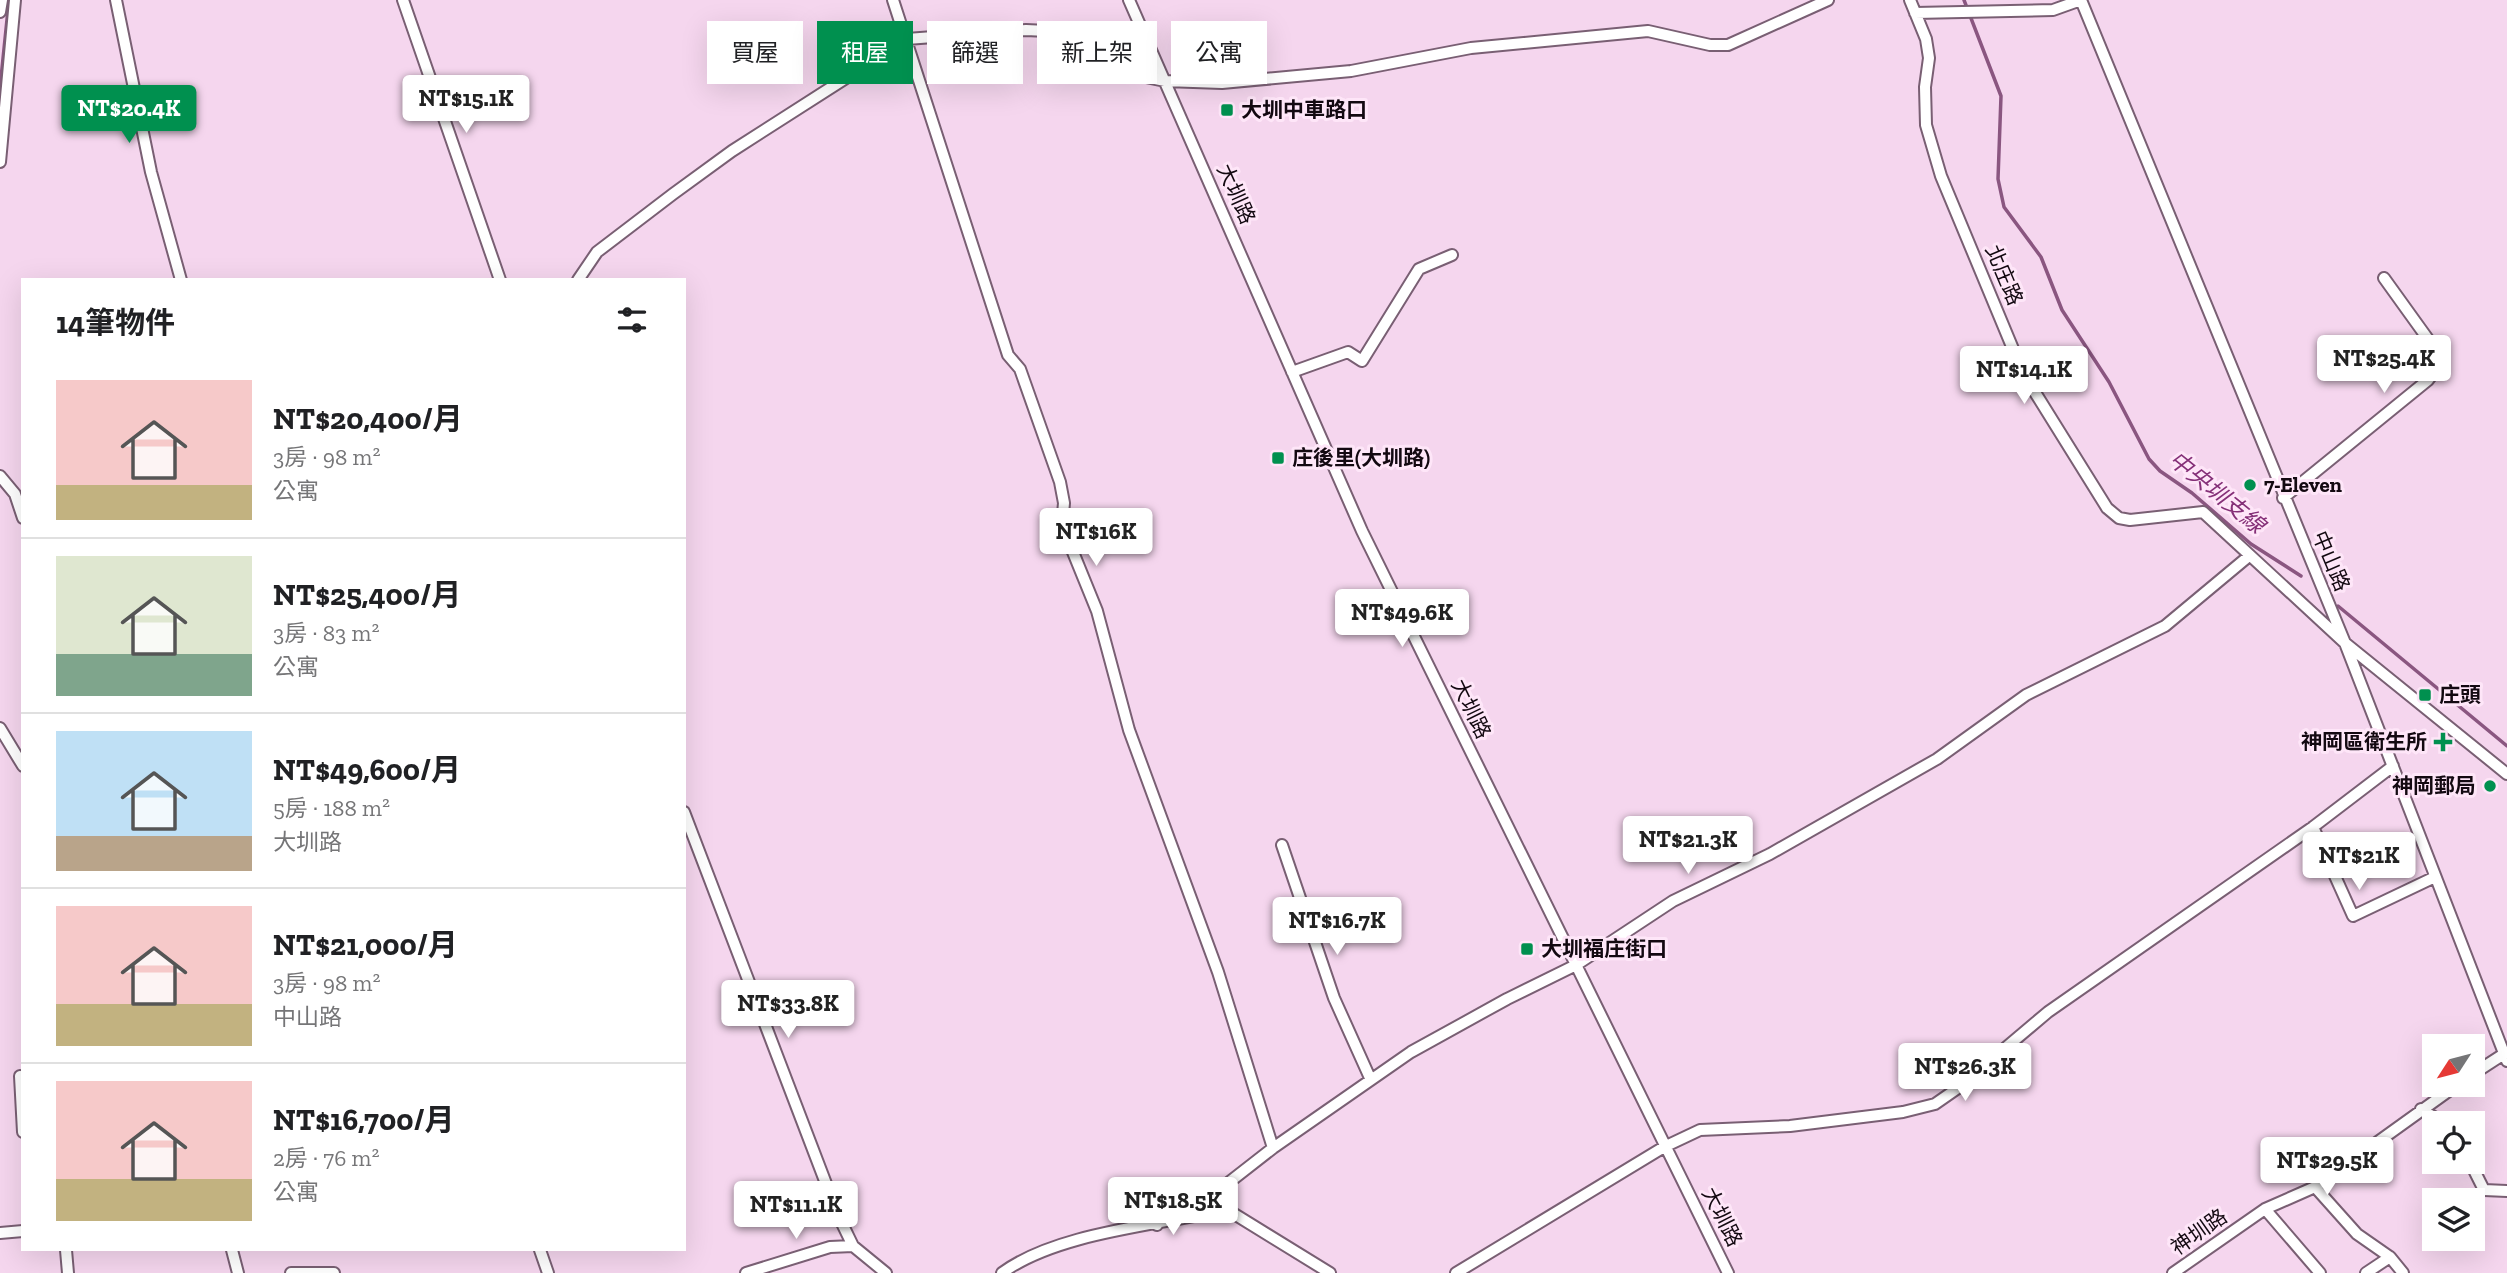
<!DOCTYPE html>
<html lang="zh-TW">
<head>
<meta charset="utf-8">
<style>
  :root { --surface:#fff; --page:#f6f6f6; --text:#202124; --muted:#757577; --line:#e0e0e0; --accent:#00904f }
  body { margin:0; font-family:"Zilla Slab","Noto Sans TC",serif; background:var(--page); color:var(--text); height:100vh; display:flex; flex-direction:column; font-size:26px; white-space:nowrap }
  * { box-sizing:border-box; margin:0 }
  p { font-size:23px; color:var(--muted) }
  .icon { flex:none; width:38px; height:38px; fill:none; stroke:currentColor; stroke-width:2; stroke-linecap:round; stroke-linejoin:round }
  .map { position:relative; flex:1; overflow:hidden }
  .details { position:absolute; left:21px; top:278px; width:665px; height:973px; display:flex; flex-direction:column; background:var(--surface); border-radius:0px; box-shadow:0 7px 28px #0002 }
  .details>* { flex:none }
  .hud { position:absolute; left:707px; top:21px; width:665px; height:63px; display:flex; gap:14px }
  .needle { width:46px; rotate:234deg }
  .tools { position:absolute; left:2422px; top:1034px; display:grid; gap:14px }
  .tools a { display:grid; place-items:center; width:63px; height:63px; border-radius:0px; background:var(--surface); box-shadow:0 7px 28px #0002; font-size:35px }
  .price { position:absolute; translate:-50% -60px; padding:0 16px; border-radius:7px; background:#fff; color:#222; font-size:23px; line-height:46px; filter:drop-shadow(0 2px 4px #0008) }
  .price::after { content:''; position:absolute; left:50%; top:42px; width:21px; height:16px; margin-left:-10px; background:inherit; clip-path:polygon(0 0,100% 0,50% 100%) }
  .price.current { background:var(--accent); color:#fff }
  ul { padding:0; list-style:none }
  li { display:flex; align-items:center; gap:21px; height:175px; padding:0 35px }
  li+li { border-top:2px solid var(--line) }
  li span { display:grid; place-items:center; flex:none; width:196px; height:140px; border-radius:0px; color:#555 }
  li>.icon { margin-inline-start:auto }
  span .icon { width:84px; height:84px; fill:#fffc; stroke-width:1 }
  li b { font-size:30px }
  h2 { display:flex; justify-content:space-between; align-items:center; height:84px; padding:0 35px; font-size:30px }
  .tag { padding:0 24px; border-radius:0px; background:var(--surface); box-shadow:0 7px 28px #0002; font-size:24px; line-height:63px }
  .tag.current { background:var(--accent); color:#fff }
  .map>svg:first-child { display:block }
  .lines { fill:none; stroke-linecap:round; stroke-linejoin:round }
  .stream { stroke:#8a5680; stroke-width:3.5 }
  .minor-casing { stroke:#795f73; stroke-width:14 }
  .minor { stroke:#fff; stroke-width:10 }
  .poi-dot { fill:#00904f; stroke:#fee6f8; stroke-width:2.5 }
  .labels { text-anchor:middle; stroke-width:6; stroke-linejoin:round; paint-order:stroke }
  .poi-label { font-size:21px; font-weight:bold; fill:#130911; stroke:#fee6f8; text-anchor:start }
  .street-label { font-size:21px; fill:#130911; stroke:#fee6f8 }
  .water-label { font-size:23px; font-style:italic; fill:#853078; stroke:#fee6f8 }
</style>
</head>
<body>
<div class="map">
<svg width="2507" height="1273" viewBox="0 0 2507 1273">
  <rect width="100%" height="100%" fill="#f5d6ee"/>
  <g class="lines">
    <path class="stream" d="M1964,0L2001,96L1998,179L2004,207L2041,257L2062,310L2109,382L2149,459L2160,471L2192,493L2251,544L2301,576
      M0,88L9,0
      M2338,606L2507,746"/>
    <defs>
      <path id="minor" d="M116,0L151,172L181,280
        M403,0L500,280
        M893,0L1008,355L1020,369L1060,482L1064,503L1062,525L1097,611L1129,730L1218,972L1273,1148
        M1129,0L1362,531L1728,1273
        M1910,0L1926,39L1929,58L1925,87L1926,125L1941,176L2023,373L2107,508L2119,518L2130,520L2203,512L2345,643L2507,774
        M2081,0L2345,643L2507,1061
        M0,12L2,0
        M1915,13L2053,10L2081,0
        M0,162L15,0
        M578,280L597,252L673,194L732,151L907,39L1026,30L1068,32L1087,39L1115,64L1136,75L1165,81L1222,83L1351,71L1471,48L1648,31L1710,45H1728L1828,0
        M1292,372L1348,352L1362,361L1419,269L1452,255
        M0,476L15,494L23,518
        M2283,498L2428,380L2443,360L2384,278
        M0,728L23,766
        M684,812L838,1215L853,1246L886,1273
        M2313,827L2353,916L2435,877
        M1282,845L1334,998L1370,1078
        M2473,1074L2507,1052
        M20,1076L23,1132
        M2421,1109L2445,1124
        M2470,1162L2484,1190L2507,1191
        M2315,1187L2357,1234L2390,1257
        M2265,1209L2320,1273
        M1157,1225L1166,1211L1223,1187L1273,1148L1411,1052L1507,999L1576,965L1673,901L1770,854L1937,759L2026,695L2165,626L2249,556
        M0,1233L23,1231
        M66,1250L68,1273
        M232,1250L238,1273
        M540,1250L548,1273
        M291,1273H334
        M746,1273L830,1247L853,1246
        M1002,1273C1055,1234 1150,1226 1214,1212H1231L1330,1273
        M1456,1273L1664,1147L1700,1130L1790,1126L1903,1112L1935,1104L1958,1088L2048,1012L2313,827L2393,766
        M2173,1273L2265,1209L2315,1187L2457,1085
        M2366,1273L2390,1257L2403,1273"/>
    </defs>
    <use href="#minor" class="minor-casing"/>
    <use href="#minor" class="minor"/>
  </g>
  <g class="poi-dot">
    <rect x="1220" y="103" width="14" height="14" rx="3.5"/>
    <rect x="1271" y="451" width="14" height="14" rx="3.5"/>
    <circle cx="2250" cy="485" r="7"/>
    <rect x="2418" y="688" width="14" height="14" rx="3.5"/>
    <path d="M2439.5 731.5h7v7h7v7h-7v7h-7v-7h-7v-7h7z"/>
    <circle cx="2490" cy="786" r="7"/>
    <rect x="1520" y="942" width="14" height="14" rx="3.5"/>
  </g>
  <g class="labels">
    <g class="poi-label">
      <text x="1241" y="117">大圳中車路口</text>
      <text x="1292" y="465">庄後里(大圳路)</text>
      <text x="2264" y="492">7-Eleven</text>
      <text x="2439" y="702">庄頭</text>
      <text x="2427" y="749" text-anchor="end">神岡區衛生所</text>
      <text x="2476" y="793" text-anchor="end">神岡郵局</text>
      <text x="1541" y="956">大圳福庄街口</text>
    </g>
    <g class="street-label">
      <text transform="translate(1236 194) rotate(66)" y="7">大圳路</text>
      <text transform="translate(2004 275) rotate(67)" y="7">北庄路</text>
      <text transform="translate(2331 561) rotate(67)" y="7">中山路</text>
      <text transform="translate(1471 709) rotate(64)" y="7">大圳路</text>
      <text transform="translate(1722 1217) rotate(63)" y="7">大圳路</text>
      <text transform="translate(2199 1232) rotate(-35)" y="7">神圳路</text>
    </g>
    <g class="water-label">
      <text transform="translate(2217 492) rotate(39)" y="8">中央圳支線</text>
    </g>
  </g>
</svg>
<div class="tools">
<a><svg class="needle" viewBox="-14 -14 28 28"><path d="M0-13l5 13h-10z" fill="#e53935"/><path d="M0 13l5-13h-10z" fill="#757577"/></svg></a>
<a><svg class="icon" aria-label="locate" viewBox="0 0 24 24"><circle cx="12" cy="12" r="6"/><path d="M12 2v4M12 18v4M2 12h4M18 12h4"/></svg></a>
<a><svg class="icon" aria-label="layers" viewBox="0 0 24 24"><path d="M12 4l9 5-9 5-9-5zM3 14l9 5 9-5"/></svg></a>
</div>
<b class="price" style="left:466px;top:135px">NT$15.1K</b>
<b class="price current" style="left:129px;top:145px">NT$20.4K</b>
<b class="price" style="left:2384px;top:395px">NT$25.4K</b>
<b class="price" style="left:2024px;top:406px">NT$14.1K</b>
<b class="price" style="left:1096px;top:568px">NT$16K</b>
<b class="price" style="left:1402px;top:649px">NT$49.6K</b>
<b class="price" style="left:1688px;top:876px">NT$21.3K</b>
<b class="price" style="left:2359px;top:892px">NT$21K</b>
<b class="price" style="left:1337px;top:957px">NT$16.7K</b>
<b class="price" style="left:788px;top:1040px">NT$33.8K</b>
<b class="price" style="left:1965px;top:1103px">NT$26.3K</b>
<b class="price" style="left:2327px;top:1197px">NT$29.5K</b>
<b class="price" style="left:1173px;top:1237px">NT$18.5K</b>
<b class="price" style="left:796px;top:1241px">NT$11.1K</b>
<div class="hud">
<a class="tag">買屋</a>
<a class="tag current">租屋</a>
<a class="tag">篩選</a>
<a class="tag">新上架</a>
<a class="tag">公寓</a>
</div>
<section class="details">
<h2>14筆物件<svg class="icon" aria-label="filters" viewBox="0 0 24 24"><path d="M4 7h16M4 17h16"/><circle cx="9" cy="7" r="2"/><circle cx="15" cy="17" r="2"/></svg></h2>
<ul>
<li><span style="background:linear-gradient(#f6c9c9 75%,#c2b280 0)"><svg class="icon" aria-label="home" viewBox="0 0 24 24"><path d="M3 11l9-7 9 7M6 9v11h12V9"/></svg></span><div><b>NT$20,400/月</b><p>3房 · 98 m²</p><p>公寓</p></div></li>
<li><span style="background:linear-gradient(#dfe7d0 70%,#7fa58c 0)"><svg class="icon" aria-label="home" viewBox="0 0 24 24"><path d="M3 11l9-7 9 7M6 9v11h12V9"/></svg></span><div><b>NT$25,400/月</b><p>3房 · 83 m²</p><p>公寓</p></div></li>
<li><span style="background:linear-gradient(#bfe0f5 75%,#b9a48a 0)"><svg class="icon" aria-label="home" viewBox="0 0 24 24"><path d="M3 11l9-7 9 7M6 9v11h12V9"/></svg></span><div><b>NT$49,600/月</b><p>5房 · 188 m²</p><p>大圳路</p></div></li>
<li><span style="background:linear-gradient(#f6c9c9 70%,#c2b280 0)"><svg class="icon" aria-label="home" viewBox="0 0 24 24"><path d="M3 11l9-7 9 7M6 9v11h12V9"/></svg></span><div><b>NT$21,000/月</b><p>3房 · 98 m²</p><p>中山路</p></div></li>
<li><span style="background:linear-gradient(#f6c9c9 70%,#c2b280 0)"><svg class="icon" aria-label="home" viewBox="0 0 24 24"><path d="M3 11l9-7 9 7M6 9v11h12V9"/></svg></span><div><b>NT$16,700/月</b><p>2房 · 76 m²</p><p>公寓</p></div></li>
</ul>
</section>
</div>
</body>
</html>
